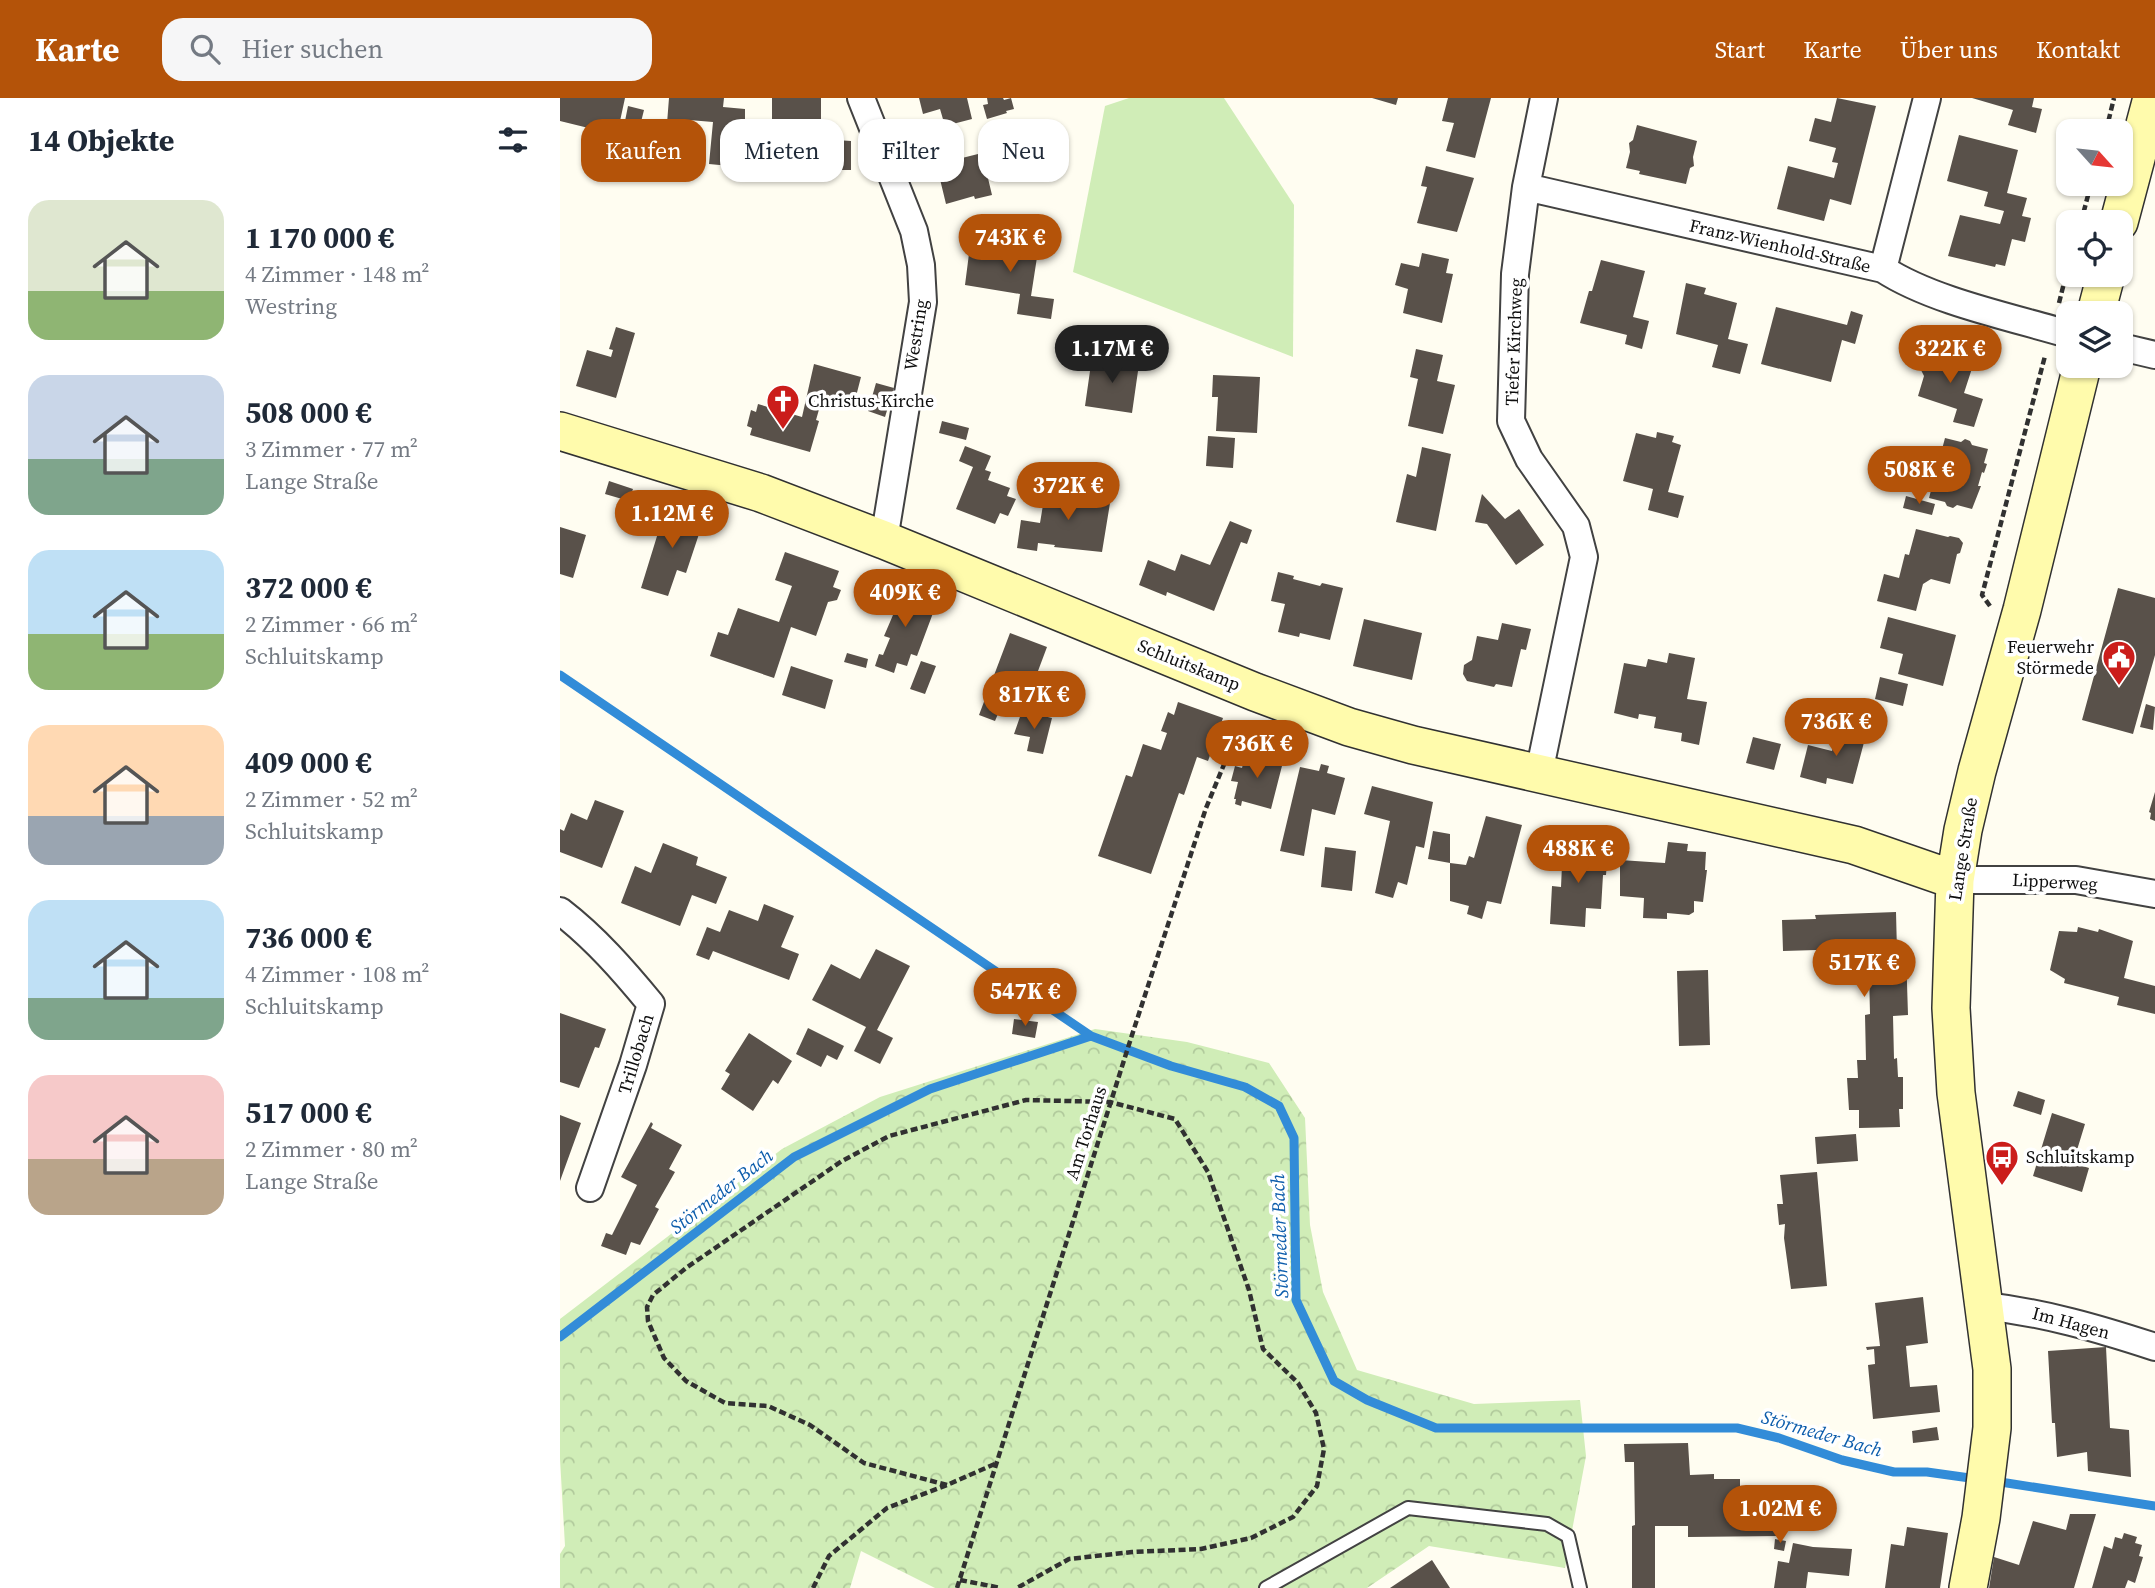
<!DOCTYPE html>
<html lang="de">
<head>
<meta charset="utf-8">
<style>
  :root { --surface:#fff; --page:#f6f6f7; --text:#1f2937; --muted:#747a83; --accent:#b45309 }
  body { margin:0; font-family:"Source Serif 4",serif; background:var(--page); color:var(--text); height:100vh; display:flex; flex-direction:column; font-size:26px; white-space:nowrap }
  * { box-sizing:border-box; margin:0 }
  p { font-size:23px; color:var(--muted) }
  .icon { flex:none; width:38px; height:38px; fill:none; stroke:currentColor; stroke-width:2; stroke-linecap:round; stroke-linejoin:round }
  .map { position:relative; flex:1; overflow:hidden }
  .drawer { display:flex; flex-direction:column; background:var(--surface); width:560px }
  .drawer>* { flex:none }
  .hud { position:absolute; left:21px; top:21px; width:665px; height:63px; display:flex; gap:14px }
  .needle { width:46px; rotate:117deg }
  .tools { position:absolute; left:1496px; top:21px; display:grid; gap:14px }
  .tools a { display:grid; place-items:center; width:77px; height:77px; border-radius:14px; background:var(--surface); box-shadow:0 2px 5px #0004; font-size:35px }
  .price { position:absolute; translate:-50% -60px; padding:0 16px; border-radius:24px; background:var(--accent); color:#fff; font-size:23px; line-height:46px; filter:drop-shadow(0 2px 4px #0008) }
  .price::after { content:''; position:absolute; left:50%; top:42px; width:21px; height:16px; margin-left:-10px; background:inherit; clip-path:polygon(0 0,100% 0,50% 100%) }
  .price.on { background:#222; color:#fff }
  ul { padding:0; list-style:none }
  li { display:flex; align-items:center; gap:21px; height:175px; padding:0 28px }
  li span { display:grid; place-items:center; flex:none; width:196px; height:140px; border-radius:21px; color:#555 }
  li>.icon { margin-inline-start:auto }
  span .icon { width:84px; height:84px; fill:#fffc; stroke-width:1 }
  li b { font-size:30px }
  h2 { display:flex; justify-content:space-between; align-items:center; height:84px; padding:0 28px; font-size:30px }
  .chip { padding:0 24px; border-radius:21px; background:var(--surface); box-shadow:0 2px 5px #0004; font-size:24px; line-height:63px }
  .chip.on { background:var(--accent); color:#fff }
  header { display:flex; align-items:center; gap:42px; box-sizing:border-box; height:98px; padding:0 35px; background:var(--accent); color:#fff }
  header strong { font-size:33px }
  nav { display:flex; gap:38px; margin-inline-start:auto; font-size:24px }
  .search { width:490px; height:63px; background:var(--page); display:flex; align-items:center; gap:18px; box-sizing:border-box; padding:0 24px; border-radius:21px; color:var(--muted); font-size:26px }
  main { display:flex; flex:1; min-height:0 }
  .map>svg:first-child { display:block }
  .grass { fill:#d0edb7 }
  .park { fill:url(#park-crowns) }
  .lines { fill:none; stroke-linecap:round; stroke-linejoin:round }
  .stream { stroke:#328cd8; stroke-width:9 }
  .building { fill:#59514a }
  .service-casing { stroke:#424242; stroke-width:16 }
  .minor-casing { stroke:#424242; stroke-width:30 }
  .secondary-casing { stroke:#313131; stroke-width:40 }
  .path { stroke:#313131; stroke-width:4.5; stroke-dasharray:7 3.5; stroke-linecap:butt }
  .service { stroke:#fff; stroke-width:12 }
  .minor { stroke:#fff; stroke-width:26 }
  .secondary { stroke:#fffbac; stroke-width:37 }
  .labels { text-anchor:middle; stroke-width:7; stroke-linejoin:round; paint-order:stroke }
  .street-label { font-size:18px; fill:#0f0f0f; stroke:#fff }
  .poi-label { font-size:18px; fill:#0f0f0f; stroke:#fff; text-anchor:start }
  .water-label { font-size:19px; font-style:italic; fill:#0d5dac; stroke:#fff }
</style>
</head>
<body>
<header>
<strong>Karte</strong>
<div class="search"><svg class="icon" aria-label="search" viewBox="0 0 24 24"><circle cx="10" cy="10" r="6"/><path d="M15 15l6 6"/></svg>Hier suchen</div>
<nav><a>Start</a><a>Karte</a><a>Über uns</a><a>Kontakt</a></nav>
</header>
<main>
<section class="drawer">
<h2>14 Objekte<svg class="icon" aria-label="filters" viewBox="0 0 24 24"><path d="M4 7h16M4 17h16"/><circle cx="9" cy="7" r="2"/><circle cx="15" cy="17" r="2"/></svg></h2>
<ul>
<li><span style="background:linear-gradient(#dfe7d0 65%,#8fb573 0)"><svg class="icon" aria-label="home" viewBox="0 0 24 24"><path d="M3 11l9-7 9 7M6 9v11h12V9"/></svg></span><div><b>1 170 000 €</b><p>4 Zimmer · 148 m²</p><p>Westring</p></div></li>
<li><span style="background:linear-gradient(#c9d6e8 60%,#7fa58c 0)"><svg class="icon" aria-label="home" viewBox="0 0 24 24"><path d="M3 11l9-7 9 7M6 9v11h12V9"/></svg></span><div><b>508 000 €</b><p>3 Zimmer · 77 m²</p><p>Lange Straße</p></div></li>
<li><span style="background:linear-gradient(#bfe0f5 60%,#8fb573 0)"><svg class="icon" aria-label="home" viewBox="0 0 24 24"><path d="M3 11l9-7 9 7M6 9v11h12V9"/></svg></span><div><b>372 000 €</b><p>2 Zimmer · 66 m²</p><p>Schluitskamp</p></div></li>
<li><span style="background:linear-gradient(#ffd9b3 65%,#9aa5b1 0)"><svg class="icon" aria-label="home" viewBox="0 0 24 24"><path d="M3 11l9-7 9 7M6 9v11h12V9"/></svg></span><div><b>409 000 €</b><p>2 Zimmer · 52 m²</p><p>Schluitskamp</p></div></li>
<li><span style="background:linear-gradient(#bfe0f5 70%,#7fa58c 0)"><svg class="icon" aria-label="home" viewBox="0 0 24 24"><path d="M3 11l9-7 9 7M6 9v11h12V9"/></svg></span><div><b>736 000 €</b><p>4 Zimmer · 108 m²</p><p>Schluitskamp</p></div></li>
<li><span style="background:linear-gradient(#f6c9c9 60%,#b9a48a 0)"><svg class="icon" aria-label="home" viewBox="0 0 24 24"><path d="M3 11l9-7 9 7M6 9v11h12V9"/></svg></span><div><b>517 000 €</b><p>2 Zimmer · 80 m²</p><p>Lange Straße</p></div></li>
</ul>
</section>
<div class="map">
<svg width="1595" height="1490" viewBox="0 0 1595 1490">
  <defs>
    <pattern id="park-crowns" width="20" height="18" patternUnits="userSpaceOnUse" patternTransform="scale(1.75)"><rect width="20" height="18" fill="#d0edb7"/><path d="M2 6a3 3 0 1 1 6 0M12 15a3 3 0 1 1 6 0" fill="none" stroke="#b1ca9c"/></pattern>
  </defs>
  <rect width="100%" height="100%" fill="#fffdf1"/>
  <path class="grass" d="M569,0H664L734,107L733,259L513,174L545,8Z"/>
  <path class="park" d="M535,931L627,944L709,965L745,1020L750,1127L763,1194L797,1272L914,1306L1020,1302L1026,1358L1005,1470L869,1448L807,1490H375L301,1453L290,1490H0V1456L5,1448L0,1361V1221L222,1051L320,999Z"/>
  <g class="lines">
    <path class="stream" d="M0,577L531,938
      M0,1239L234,1059L370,991L531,938L611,968L685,989L719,1008L734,1040L736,1202L774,1283L807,1302L876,1330H1177L1219,1340L1282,1362L1334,1374H1367L1417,1381
      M1434,1383L1595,1408"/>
  </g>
  <path class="building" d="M0,0H65L57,37L0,23Z
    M109,0H164L163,9L185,11V36L174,35L170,68L149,66L153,24L129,22L125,53L105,51Z
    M212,0H261V36H246V47L231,46V35H212Z
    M359,0H407L412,21L385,28L380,11L363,16Z
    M427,0H443L444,2L451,0L454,11L446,13L447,15L427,21L423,7L428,6Z
    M812,0H838L836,7Z
    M888,0H931L915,60L886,53L894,25L882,23Z
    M1277,0L1316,8L1291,107L1270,101L1264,123L1217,111L1228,68L1274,80L1278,65L1272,64L1276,50L1249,43L1255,20L1271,24Z
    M1412,0H1474L1472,9L1482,11L1476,35L1448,27L1453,12Z
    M68,8L84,12L78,36L63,33Z
    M1077,27L1137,43L1133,59L1134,68L1130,70L1126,86L1079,76L1080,73L1066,70L1070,54L1069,45L1073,42Z
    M462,32L467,49L437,57L432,40Z
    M395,33L402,60L422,55L432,97L415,101L414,98L386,106L370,40Z
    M1399,37L1458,52L1447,95L1467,100L1462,118L1471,120L1465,144L1452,141L1445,168L1436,166L1435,169L1388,158L1400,117L1440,126L1444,113L1424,108L1428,94L1387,83Z
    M276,42L291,43V72H276Z
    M866,68L914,80L897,134L857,125L867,89L861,88Z
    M457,137L480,140L471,198L494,201L491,221L457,216L460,196L405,187L410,148L454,154Z
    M862,155L889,161L886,175L893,176L882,225L843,215L848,191L835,187L841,165L859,169Z
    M1041,162L1085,173L1073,219L1089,223L1082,251L1065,246L1067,237L1020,225L1029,193H1032Z
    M1126,185L1146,190L1144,196L1177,205L1168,241L1188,246L1180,276L1152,269L1158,247L1116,236Z
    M1216,209L1287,227L1291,213L1303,217L1295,246L1282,242L1271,284L1201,266Z
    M56,229L75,235L56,300L16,288L27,252L51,259L53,252L49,251Z
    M856,251L883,257L877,283L895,287L883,336L848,328L858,281L850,279Z
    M1373,254L1389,259L1397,255L1415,261L1404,295L1423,301L1414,329L1393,324L1397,311L1358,298L1364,278L1360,270L1364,259Z
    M532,259L579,266L572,315L525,308Z
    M254,266L301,279L293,310L262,301L256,322L259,323L250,354L190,337L192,330L187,328L191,312L196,314L198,306L242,319Z
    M653,277L700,279L697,335L656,333L658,299H652Z
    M316,285L334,290L325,319L308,313Z
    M382,323L409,330L406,342L379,335Z
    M1097,334L1114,338L1112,344L1121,347L1108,394L1124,398L1118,420L1088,412L1093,391L1063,383L1076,335L1096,340Z
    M648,338L675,340L673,370L646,368Z
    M1385,340L1401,344L1405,341L1410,343L1412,347L1428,351L1424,365L1427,366L1424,375L1422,374L1418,388H1421L1412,411L1397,407L1393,410L1387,408L1385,404L1369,400Z
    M405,348L431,358L425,372L431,374L428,382L450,390L447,398L456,401L448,418L440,415L435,426L396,411L413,369L399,363Z
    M862,349L891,356L876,433L836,424L847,376L856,379Z
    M49,383L73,391L69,403L45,396Z
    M486,389L551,399L542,454L494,449L495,447L478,445L477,453L457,450L461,422L480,425Z
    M922,396L945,421L959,411L984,447L956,467L927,426L915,424Z
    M1346,398L1375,406L1372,417L1343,410Z
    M106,409L144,421L126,475L117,472L108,498L81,490Z
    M670,423L692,432L687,446L681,444L654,513L607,494L606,498L579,487L588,462L615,473L621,456L650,467Z
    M0,429L26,437L13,480L0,476Z
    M1356,431L1388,439L1390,438L1399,440L1403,445L1400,455L1397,456L1390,486L1371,481L1363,486L1356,513L1317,503L1324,476L1339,480L1345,456L1349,457Z
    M225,454L279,473L273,489L281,492L277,502L268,504L256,538L231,529L214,580L150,558L158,534L168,537L178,510L219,524L232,488L215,482Z
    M718,474L734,478L733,481L760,488L762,485L783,490L770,542L740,535L739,539L718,534L725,506L711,503Z
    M1558,490L1595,500V557L1573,636L1522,622Z
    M333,491L376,507L357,558L351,556L347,568L337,565L334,575L315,568L319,556L323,557L330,540L324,538L333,517L325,514Z
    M1328,519L1396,537L1383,588L1338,576L1343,556L1320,550Z
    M804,521L862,535L852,582L793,568Z
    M942,525L971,531L966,552L961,551L952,589L936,586L934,589L907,583L903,576L904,567L912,562L917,538L938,542Z
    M450,535L487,549L463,613L443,604L435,623L419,617Z
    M287,555L308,561L306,570L284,564Z
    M1109,555L1135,560L1127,601L1147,604L1139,647L1121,643L1122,635L1094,630L1096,619L1079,616L1078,621L1054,615L1064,565L1086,569L1088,561L1107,565Z
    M361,563L376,568L365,596L350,591Z
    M231,568L273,582L265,611L222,597Z
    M1320,579L1348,586L1343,608L1315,601Z
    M618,604L663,620L659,632L667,638L658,651L653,649L648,663L637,659L624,697L619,695L591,776L538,758L566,677L572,679L583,646L601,652L607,635L601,633L608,614L614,617Z
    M1586,606L1595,609L1593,632L1580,629Z
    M462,613L492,620L483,656L467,653L470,639L454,636Z
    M1279,626L1307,633L1293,686L1267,680L1266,686L1240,679L1248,647L1272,653Z
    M1193,639L1221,646L1214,672L1186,665Z
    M686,654L723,664L711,711L682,703L681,708L675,706L676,701H674L678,684L671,683L675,668L682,670Z
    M761,666L769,668L767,675L785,680L775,717L752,711L744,758L720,753L740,669L759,673Z
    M812,688L873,704L864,750L856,748L847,787L838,784L833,800L815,795L830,723L804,716Z
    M1595,694V723L1590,721L1591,715L1589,714Z
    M35,702L64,713L42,770L0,754V731L4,733L11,715L27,722Z
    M926,718L962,727L941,806L927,803L922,821L907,816L909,808L890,803V765L906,767L909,758L914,760Z
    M873,733L890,736V765L868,761Z
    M1108,744L1128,746L1127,753L1146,754L1145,772H1147L1143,804L1134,803V814L1129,817L1107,815V821L1083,820L1084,800L1060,798V762L1105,765Z
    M103,745L138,759L136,767L167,779L156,806L132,797L120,828L61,805L75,768L91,775Z
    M1003,745L1044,748L1043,763L1047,764L1046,777H1043L1041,811L1026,810L1025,829L990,826L992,788L1001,789Z
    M765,749L796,753L792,793L761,789Z
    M204,806L234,818L221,849L239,856L229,882L153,853L149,862L136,857L147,829L160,834L169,812L198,823Z
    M1336,814L1337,854H1346L1348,917L1333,918L1334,961L1337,960L1338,979H1343V1011H1339L1340,1029L1299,1030V1012H1289L1287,980H1298L1297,962H1306L1305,917L1310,916L1309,874L1258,876L1257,852L1223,853L1222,822L1256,821L1255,817Z
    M1518,829L1538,834L1539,831L1573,843L1564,880L1595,888V916L1557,907L1559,899L1504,885L1505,881L1490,872L1499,833L1517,834Z
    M316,851L350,868L317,932L333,940L320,966L294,953L306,929L252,902L271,866L300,881Z
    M1148,872L1150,947L1119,948L1117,873Z
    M0,915L46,931L39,950L35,949L19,990L0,984Z
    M454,921L478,924L475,940L452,936Z
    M248,930L284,948L277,962L267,957L261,969L236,956Z
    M189,935L232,963L218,986L213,982L193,1013L161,991L170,976L165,973Z
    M1458,993L1485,1002L1481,1017L1453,1008Z
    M1492,1015L1525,1026L1513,1065L1529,1070L1522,1094L1473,1078Z
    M0,1017L21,1025L0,1083Z
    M91,1024L93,1026L91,1030L122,1047L109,1071L115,1074L95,1109L99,1111L80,1147L71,1144L66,1157L41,1148L46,1135L52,1137L77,1087L61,1079Z
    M1296,1036L1298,1063L1257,1066L1255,1039Z
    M1257,1074L1267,1188L1231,1191L1224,1140L1225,1126L1219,1127L1217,1106H1223L1220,1077Z
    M1363,1199L1368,1245L1346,1248L1350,1289L1377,1287L1380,1314L1313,1321L1308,1267L1315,1266L1314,1251L1307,1252L1306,1249L1320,1248L1315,1205Z
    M1546,1249L1550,1330L1569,1332L1571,1379L1528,1373L1527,1354L1497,1359L1495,1325H1492L1488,1253Z
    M1377,1329L1379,1342L1353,1345L1352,1333Z
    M1128,1345L1130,1377L1154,1376V1381H1180V1395H1223V1438L1128,1439V1428H1095V1490H1072V1428L1075,1427L1074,1364H1065L1064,1346Z
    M1510,1416H1536L1514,1490H1429L1434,1459L1459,1467L1473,1423L1506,1432Z
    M1347,1429L1388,1435L1380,1490H1325L1331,1446L1344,1448Z
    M1564,1435L1577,1439L1575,1445L1582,1447L1579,1458L1583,1459L1575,1485L1568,1482L1565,1490H1532L1544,1448L1552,1451L1555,1439L1562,1441Z
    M1215,1441L1226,1443L1224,1453L1214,1451Z
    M1233,1445L1253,1449L1292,1451L1289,1478L1248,1474L1246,1490H1214L1218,1463L1229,1465Z
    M872,1462L890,1490H830Z"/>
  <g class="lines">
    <defs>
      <path id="service" d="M706,1490L848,1410L987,1426L1008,1438L1020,1490"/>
      <path id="minor" d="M301,0L354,133L361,167L363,204L324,442
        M966,89L1323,171C1372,203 1451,219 1508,236
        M1323,171L1367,0
        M1561,249L1595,257
        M979,675L1024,459L1016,428L969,361L951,323L955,176L966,89L984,0
        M1395,782H1516L1595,796
        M0,813C35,840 63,872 91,906L73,967L30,1090
        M1425,1208C1485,1215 1537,1230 1595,1249"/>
      <path id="secondary" d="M1559,124L1592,0
        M1536,215L1546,177
        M0,333L201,395L324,442L695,594L789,629L853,647L1294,747L1395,782
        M1408,1490L1421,1420L1432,1330V1271L1396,995L1391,910L1395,782L1403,732L1417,673L1462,512L1522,268"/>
    </defs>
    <use href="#service" class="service-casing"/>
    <use href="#minor" class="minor-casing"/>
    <use href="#secondary" class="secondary-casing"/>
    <path class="path" d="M1546,33L1554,0
      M1521,124L1531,86
      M1499,205L1508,169
      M1430,508L1422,497L1485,258
      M387,1387L304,1365L250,1327L208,1308L165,1305L126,1283L104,1260L88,1223L87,1209L93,1197L126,1170L282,1063L329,1038L466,1002L550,1004L615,1021L648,1074L689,1192L703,1251L738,1285L756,1315L764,1351L757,1388L733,1419L691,1440L641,1451L572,1454L509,1461L457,1490
      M400,1482L441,1490
      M253,1490L269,1458L327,1410L387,1387L437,1365
      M397,1490L572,937L646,710L682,623"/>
    <use href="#service" class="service"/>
    <use href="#minor" class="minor"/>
    <use href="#secondary" class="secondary"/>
  </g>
  <defs>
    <symbol id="church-pin" viewBox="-11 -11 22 30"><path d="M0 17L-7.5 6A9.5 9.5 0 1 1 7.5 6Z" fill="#cb1d1b" stroke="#fff"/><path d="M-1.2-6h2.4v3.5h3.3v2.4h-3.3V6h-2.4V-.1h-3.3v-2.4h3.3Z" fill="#fff"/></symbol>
    <symbol id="civic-pin" viewBox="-11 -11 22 30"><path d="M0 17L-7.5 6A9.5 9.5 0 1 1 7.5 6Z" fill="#cb1d1b" stroke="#fff"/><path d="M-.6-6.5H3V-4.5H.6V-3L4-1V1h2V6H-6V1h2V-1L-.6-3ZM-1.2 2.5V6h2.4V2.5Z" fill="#fff"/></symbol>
    <symbol id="bus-pin" viewBox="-11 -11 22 30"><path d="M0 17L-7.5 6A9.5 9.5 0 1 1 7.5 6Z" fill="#cb1d1b" stroke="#fff"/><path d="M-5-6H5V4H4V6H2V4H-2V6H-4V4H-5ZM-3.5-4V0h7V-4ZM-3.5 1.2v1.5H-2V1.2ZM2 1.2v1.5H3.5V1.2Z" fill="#fff"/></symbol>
  </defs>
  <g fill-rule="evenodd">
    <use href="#church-pin" x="204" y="284" width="38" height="52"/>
    <use href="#civic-pin" x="1540" y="540" width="38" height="52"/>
    <use href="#bus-pin" x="1423" y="1040" width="38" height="52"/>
  </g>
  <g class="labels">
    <g class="street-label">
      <text transform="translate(1220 148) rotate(13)" y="6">Franz-Wienhold-Straße</text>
      <text transform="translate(356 237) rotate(-81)" y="6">Westring</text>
      <text transform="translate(954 244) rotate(-88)" y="6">Tiefer Kirchweg</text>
      <text transform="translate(629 567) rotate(22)" y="6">Schluitskamp</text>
      <text transform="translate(1403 751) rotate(-81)" y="6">Lange Straße</text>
      <text transform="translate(1495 784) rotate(3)" y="6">Lipperweg</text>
      <text transform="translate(76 956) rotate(-73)" y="6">Trillobach</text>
      <text transform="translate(526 1035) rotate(-72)" y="6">Am Torhaus</text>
      <text transform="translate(1511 1225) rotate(15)" y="6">Im Hagen</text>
    </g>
    <g class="poi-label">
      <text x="248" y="309">Christus-Kirche</text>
      <text x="1534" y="555" text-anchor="end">Feuerwehr<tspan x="1534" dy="21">Störmede</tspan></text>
      <text x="1466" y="1065">Schluitskamp</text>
    </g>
    <g class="water-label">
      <text transform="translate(161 1093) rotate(-38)" y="7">Störmeder Bach</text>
      <text transform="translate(719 1138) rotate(-92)" y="7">Störmeder Bach</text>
      <text transform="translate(1262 1335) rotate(16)" y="7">Störmeder Bach</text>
    </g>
  </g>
</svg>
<div class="tools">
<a><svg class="needle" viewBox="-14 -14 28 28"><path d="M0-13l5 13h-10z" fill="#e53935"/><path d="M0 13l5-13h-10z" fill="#747a83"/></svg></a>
<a><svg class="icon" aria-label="locate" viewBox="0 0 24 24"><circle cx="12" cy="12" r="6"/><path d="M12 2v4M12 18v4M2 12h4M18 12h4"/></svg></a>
<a><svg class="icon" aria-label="layers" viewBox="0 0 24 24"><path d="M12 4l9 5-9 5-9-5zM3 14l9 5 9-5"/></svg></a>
</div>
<b class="price" style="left:450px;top:176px">743K €</b>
<b class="price on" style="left:552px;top:287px">1.17M €</b>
<b class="price" style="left:1390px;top:287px">322K €</b>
<b class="price" style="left:1359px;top:408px">508K €</b>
<b class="price" style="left:508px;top:424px">372K €</b>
<b class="price" style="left:112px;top:452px">1.12M €</b>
<b class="price" style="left:345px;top:531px">409K €</b>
<b class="price" style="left:474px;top:633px">817K €</b>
<b class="price" style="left:1276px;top:660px">736K €</b>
<b class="price" style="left:697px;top:682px">736K €</b>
<b class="price" style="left:1018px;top:787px">488K €</b>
<b class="price" style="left:1304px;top:901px">517K €</b>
<b class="price" style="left:465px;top:930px">547K €</b>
<b class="price" style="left:1220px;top:1447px">1.02M €</b>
<div class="hud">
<a class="chip on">Kaufen</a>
<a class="chip">Mieten</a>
<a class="chip">Filter</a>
<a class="chip">Neu</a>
</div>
</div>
</main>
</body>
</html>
